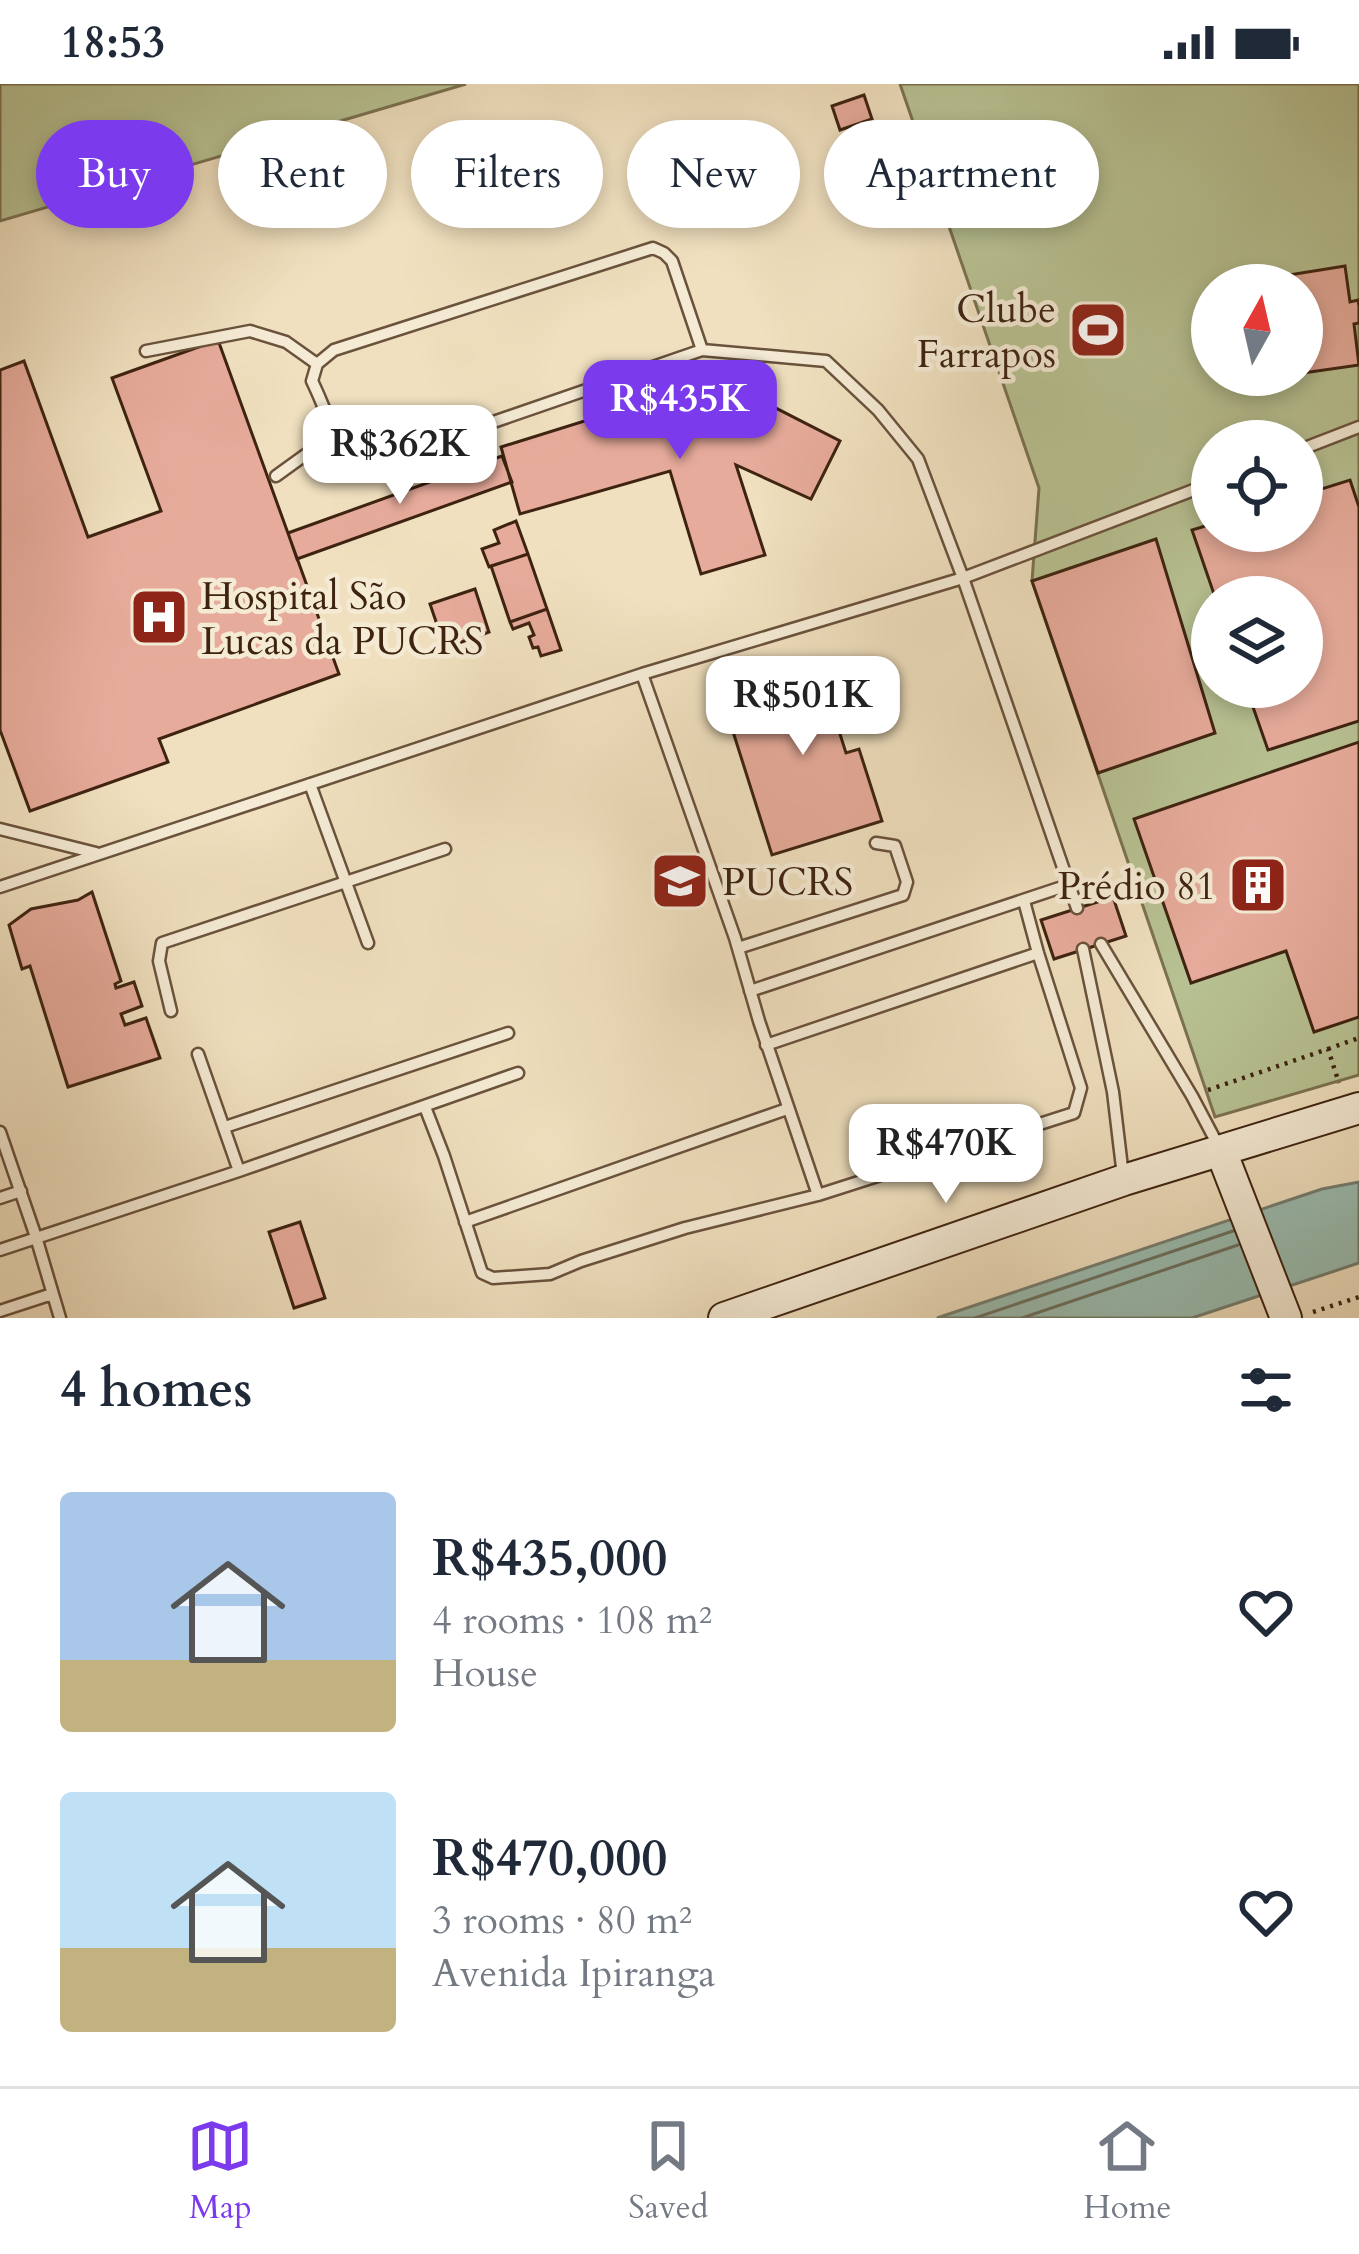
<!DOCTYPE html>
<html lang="en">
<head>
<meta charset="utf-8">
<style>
  :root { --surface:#fff; --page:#f6f6f7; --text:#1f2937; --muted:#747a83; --line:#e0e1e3; --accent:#7c3aed }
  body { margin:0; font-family:Cardo,serif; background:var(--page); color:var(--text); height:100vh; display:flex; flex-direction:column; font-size:45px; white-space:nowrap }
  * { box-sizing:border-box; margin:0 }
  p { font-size:39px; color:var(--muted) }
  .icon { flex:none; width:66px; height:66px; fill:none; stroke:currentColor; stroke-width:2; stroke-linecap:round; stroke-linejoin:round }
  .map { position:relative; height:1234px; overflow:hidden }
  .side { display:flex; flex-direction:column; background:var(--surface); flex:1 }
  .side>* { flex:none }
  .top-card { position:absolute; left:36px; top:36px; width:1287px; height:108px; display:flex; gap:24px }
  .needle { width:78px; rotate:8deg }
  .fabs { position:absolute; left:1191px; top:180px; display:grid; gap:24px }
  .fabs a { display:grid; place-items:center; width:132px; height:132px; border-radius:50%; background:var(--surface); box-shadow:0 6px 18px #0003; font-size:60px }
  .price { position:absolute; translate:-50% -102px; padding:0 27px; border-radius:24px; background:#fff; color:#222; font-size:39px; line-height:78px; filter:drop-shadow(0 3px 6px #0008) }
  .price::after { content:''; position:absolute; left:50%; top:72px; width:36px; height:27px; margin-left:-18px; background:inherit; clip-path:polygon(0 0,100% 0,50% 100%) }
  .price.active { background:var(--accent); color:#fff }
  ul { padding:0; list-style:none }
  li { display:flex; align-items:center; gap:36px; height:300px; padding:0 60px }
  li span { display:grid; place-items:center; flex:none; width:336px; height:240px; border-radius:12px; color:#555 }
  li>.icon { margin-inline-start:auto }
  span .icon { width:144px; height:144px; fill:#fffc; stroke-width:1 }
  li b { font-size:51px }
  h2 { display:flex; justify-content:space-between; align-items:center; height:144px; padding:0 60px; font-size:51px }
  .tag { padding:0 42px; border-radius:54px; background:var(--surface); box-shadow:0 6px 18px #0003; font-size:42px; line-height:108px }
  .tag.active { background:var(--accent); color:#fff }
  .status { display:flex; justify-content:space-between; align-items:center; height:84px; padding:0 60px; background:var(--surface); direction:ltr }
  .status svg { height:33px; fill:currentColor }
  .dock { display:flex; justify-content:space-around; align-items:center; height:168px; border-top:3px solid var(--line); background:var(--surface); font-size:33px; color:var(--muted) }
  .dock a { display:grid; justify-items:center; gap:6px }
  .dock .active { color:var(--accent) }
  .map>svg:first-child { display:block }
  .green { fill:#b8c293; stroke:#7b7252; stroke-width:3; fill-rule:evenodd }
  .water { fill:#9abdb1; stroke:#757f71; stroke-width:3 }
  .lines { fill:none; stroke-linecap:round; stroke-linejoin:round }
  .shore { stroke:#6c7061; stroke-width:3 }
  .building { fill:#e7ab9b; stroke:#3e2311; stroke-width:3 }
  .lane-casing { stroke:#6a523c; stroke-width:15 }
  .secondary-casing { stroke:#3e2311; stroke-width:34 }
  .path { stroke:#3e2311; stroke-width:4.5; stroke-dasharray:3 6; stroke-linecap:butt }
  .lane { stroke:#f5ebd5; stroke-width:10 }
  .secondary { stroke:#f5ebd5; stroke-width:30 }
  .labels { text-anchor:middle; stroke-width:9; stroke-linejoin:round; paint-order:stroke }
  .poi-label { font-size:39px; fill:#3e2311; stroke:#f5ebd5; text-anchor:end }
</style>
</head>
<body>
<div class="status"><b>18:53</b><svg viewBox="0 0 49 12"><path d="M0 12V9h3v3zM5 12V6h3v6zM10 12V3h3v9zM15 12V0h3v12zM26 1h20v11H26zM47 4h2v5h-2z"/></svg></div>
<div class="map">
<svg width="1359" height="1234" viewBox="0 0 1359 1234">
  <rect width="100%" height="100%" fill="#f0e0bf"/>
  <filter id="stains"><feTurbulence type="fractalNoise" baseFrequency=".00167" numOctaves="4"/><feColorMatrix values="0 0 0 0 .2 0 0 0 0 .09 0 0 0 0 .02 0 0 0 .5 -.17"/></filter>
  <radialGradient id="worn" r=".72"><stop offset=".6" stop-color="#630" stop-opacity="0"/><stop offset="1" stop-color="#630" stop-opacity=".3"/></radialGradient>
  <path class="green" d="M0,0H466L0,137Z
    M900,0H1359V991L1215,1033L1032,497L1039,404ZM1212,201H1302V291H1212ZM1212,357H1302V447H1212ZM1212,513H1302V603H1212Z"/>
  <path class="water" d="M1359,1098V1179L1192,1234H937L1322,1105Z"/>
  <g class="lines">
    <path class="shore" d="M975,1234L1233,1147
      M1022,1234L1238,1161"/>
  </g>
  <path class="building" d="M864,11L872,35L840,46L832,22Z
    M1345,182L1350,218L1358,216L1359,222V239L1354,240L1359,281L1303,289L1302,201H1290L1289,191Z
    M218,256L339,590L159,655L168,678L30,727L0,646V286L24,277L88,453L161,427L112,294Z
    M719,295L840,357L811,415L736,381L765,471L701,490L670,387L520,430L501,363Z
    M502,372L512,398L297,475L288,449Z
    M1350,396L1359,423V637L1268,666L1246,603H1302V513H1215L1192,446L1212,440V447H1302V411Z
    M516,437L528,470L489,483L482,465L499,459L494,446Z
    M1156,455L1215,649L1098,689L1032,497Z
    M528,470L547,525L510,538L491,482Z
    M475,505L489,548L445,564L430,520Z
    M547,525L561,566L541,572L538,563L533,564L529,553L534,551L529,539L513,545L510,538Z
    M855,575L867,614L832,625L846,669L859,665L882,737L772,771L723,616Z
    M1359,658V933L1314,948L1286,867L1191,899L1134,735Z
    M92,808L121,897L115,900L116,904L134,898L142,922L121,930L125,941L146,934L160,974L68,1003L30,882L22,885L9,841L31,825L78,816Z
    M1113,813L1126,852L1054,875L1041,836Z
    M300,1138L325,1214L294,1224L269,1148Z"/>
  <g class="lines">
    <defs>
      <path id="lane" d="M702,266L672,177L664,169L653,164L334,266L317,280L312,297C334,342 332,368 386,375L702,266L826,277L878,326L918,375L963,494L1212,399
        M146,267L250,247L286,258L317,280
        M1302,365L1359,343
        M276,392L337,348
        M642,590L735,854L759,937L818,1111
        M310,700L368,859
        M0,745L96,769
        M0,803L642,590L963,494L1077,824
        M1101,860L1192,1012L1220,1065
        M738,864L903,811L907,798L895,762L876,759
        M1083,865L1113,1008L1123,1092
        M750,907L1068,801
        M171,927L159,877L162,859L445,765
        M766,961L1038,869
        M198,970L239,1087
        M425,1023L444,1072L482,1189L493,1194L550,1190L581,1177L685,1144L818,1111L1074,1029L1081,1004L1038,869L1024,817
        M225,1043L508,949
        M0,1048L36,1153L60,1234
        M0,1114L21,1107
        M465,1138L787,1025
        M0,1166L239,1087L518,989
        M0,1227L52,1210"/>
      <path id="secondary" d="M1221,1067L1286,1234
        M724,1234L1124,1096L1359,1024"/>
    </defs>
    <use href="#lane" class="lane-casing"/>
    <use href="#secondary" class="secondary-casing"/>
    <path class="path" d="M1328,965L1359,954
      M1208,1006L1328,965L1339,999
      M1313,1228L1359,1213"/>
    <use href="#lane" class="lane"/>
    <use href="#secondary" class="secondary"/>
  </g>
  <defs>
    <symbol id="stadium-square" viewBox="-11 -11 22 22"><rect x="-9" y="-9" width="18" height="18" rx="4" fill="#8f2418" stroke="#f5ebd5"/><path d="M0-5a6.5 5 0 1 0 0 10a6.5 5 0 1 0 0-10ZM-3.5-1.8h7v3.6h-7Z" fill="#fff"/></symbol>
    <symbol id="hospital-square" viewBox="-11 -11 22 22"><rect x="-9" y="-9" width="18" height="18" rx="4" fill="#8f2418" stroke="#f5ebd5"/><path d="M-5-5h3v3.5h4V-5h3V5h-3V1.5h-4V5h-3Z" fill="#fff"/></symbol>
    <symbol id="university-square" viewBox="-11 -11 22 22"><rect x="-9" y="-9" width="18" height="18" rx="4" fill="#8f2418" stroke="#f5ebd5"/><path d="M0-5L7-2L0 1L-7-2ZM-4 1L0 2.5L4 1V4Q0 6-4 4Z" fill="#fff"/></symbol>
    <symbol id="building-square" viewBox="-11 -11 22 22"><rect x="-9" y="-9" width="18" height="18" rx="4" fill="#8f2418" stroke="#f5ebd5"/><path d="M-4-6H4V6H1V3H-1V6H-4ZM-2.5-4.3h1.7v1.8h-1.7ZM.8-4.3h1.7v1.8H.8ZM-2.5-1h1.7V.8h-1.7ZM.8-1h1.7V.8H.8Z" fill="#fff"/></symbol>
  </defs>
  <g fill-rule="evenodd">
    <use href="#stadium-square" x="1065" y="213" width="66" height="66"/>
    <use href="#hospital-square" x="126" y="500" width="66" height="66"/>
    <use href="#university-square" x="647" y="764" width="66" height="66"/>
    <use href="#building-square" x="1225" y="768" width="66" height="66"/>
  </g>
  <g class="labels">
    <g class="poi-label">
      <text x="1056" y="238">Clube<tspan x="1056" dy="45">Farrapos</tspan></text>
      <text x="201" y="525" text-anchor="start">Hospital São<tspan x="201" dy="45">Lucas da PUCRS</tspan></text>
      <text x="722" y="811" text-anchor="start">PUCRS</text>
      <text x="1216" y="815">Prédio 81</text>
    </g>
  </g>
  <rect width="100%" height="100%" filter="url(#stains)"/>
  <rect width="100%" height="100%" fill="url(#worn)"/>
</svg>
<div class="fabs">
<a><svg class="needle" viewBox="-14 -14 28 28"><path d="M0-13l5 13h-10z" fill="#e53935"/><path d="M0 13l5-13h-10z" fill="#747a83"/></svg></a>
<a><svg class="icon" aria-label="locate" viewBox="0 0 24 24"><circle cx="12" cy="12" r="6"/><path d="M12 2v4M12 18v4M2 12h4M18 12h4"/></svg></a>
<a><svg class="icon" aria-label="layers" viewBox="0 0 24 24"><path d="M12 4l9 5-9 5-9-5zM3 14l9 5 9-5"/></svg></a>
</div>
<b class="price active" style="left:680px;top:378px">R$435K</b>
<b class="price" style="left:400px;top:423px">R$362K</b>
<b class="price" style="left:803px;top:674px">R$501K</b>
<b class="price" style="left:946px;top:1122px">R$470K</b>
<div class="top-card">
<a class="tag active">Buy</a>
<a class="tag">Rent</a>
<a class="tag">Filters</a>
<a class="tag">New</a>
<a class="tag">Apartment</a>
</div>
</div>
<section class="side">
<h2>4 homes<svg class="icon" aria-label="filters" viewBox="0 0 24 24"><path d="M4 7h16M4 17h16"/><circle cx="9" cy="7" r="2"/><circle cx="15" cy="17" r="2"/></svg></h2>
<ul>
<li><span style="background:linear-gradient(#a9c7e8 70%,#c2b280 0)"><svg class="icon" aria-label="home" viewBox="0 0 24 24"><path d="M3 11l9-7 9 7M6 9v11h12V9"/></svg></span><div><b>R$435,000</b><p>4 rooms · 108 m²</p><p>House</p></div><svg class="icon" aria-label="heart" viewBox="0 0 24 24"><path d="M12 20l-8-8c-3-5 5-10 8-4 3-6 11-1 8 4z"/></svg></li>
<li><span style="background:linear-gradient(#bfe0f5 65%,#c2b280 0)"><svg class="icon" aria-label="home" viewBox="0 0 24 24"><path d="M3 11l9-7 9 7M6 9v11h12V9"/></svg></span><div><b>R$470,000</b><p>3 rooms · 80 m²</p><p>Avenida Ipiranga</p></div><svg class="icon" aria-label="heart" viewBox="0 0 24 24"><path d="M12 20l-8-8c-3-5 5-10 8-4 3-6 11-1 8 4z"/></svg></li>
</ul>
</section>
<nav class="dock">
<a class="active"><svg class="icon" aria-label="map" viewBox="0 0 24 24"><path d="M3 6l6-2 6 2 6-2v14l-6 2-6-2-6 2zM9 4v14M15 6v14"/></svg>Map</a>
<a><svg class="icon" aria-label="saved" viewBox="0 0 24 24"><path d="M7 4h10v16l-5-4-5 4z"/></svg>Saved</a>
<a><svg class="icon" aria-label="home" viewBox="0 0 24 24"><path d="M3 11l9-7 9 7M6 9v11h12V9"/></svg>Home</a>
</nav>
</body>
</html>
